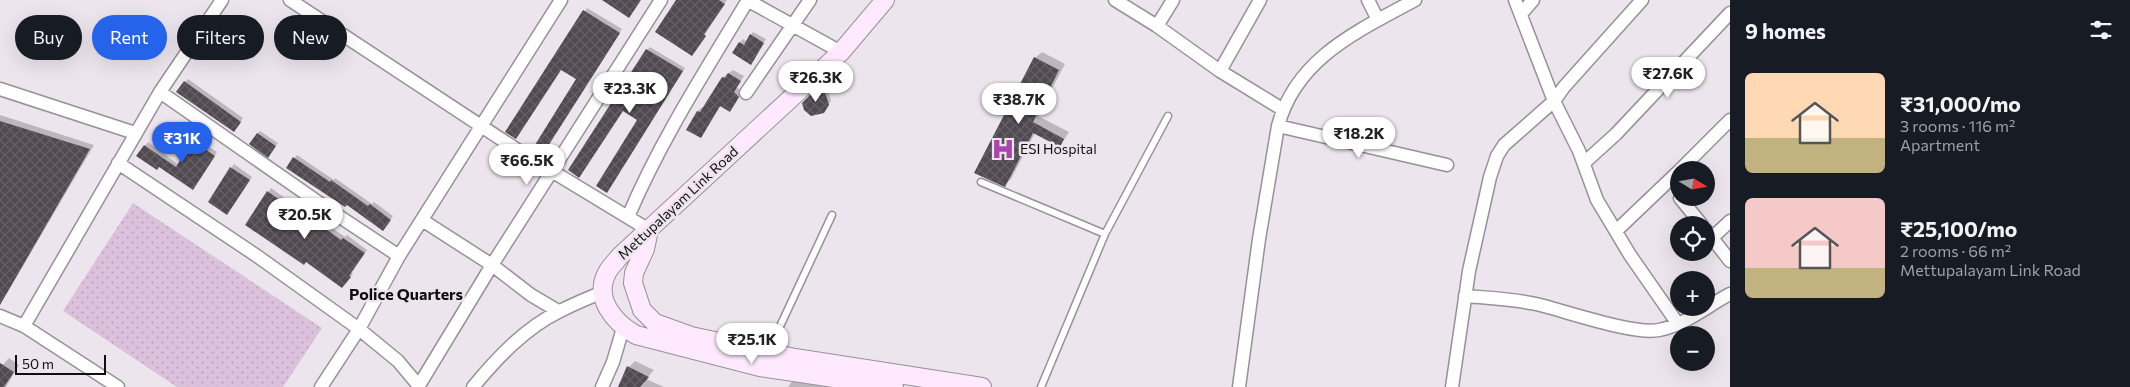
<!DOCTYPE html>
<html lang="en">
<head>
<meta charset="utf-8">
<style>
  :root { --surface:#171b24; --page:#20242c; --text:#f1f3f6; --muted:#9ea1a6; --accent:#2563eb }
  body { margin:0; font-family:Commissioner,sans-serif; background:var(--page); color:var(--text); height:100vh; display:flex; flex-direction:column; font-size:19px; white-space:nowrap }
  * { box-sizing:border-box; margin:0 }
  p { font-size:16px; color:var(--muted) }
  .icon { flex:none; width:28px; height:28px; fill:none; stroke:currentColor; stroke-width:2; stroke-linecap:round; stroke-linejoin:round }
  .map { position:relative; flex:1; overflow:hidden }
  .drawer { display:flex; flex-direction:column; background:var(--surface); width:400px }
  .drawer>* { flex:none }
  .top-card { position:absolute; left:15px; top:15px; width:475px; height:45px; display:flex; gap:10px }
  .needle { width:32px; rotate:101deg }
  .tools { position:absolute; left:1670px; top:161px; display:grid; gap:10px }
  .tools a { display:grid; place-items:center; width:45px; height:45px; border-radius:50%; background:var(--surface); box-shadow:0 5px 20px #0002; font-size:25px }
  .scale { position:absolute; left:15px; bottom:12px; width:91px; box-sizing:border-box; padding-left:5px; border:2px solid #110e11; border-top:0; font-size:14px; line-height:18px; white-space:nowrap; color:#110e11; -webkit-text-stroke:4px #ede5ed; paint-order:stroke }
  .price { position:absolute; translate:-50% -42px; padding:0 11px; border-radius:18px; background:#fff; color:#222; font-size:16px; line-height:32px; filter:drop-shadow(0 1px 2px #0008) }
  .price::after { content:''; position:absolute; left:50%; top:30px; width:15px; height:11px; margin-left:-8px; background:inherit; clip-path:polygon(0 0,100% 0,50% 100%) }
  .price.on { background:var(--accent); color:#fff }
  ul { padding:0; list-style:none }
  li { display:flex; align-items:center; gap:15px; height:125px; padding:0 15px }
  li span { display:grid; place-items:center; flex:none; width:140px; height:100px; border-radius:8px; color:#555 }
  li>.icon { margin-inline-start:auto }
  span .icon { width:60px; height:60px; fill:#fffc; stroke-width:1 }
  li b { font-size:21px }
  h2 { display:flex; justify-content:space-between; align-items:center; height:60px; padding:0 15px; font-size:21px }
  .tag { padding:0 18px; border-radius:22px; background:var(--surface); box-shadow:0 5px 20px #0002; font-size:18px; line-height:45px }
  .tag.on { background:var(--accent); color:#fff }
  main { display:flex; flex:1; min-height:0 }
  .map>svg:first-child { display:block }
  .park { fill:url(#park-dots) }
  .shadow { fill:#0003 }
  .building { fill:url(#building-cross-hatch) }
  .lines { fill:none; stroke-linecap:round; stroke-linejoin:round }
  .lane-casing { stroke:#989098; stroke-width:9 }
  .street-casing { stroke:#989098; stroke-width:15 }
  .secondary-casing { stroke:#989098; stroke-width:20 }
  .lane { stroke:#fff; stroke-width:6 }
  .street { stroke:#fff; stroke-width:12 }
  .secondary { stroke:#fee9fe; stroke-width:18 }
  .labels { text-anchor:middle; stroke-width:5; stroke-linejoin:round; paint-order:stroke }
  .poi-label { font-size:14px; fill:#110e11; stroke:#ede5ed; text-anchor:start }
  .street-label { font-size:14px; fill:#110e11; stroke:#ede5ed }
  .quarter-label { font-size:16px; font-weight:bold; fill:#110e11; stroke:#ede5ed }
</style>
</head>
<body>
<main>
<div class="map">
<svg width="1730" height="387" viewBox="0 0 1730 387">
  <defs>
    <pattern id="park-dots" width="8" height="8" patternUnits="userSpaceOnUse" patternTransform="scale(1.25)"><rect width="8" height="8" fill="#dcc1dc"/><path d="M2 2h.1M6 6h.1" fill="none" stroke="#bca5bc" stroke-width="1.8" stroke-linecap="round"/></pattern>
    <pattern id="building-cross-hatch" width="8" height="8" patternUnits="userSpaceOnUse" patternTransform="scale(1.25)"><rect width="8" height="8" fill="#514a51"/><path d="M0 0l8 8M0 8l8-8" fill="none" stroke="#666066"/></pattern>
  </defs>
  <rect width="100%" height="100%" fill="#ede5ed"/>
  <path class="park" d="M133,203L322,328L283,387H177L63,311Z"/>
  <path class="shadow" d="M677,0H727L692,55Z
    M587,8L622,29L543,153L577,79L561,69L507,131Z
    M753,32L766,39L753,60L740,42L743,39L747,42Z
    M650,47L685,68L609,189L638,120L647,50Z
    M1042,52L1065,64L1038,116L1069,132L1060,146L1035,133L1011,179L1004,185L1035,58Z
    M733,70L744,76L737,87L742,92L733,107L729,111L721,105L701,137L688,129L698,111L702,107L704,108L723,77Z
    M188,79L243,118L237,128L185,82Z
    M821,86L828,89L831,101L824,112L803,103Z
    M0,115L94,145L6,295L2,300H0Z
    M260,131L278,143L268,156L257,134Z
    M196,138L217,152L196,185L138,155L148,142L179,165Z
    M297,155L334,180L335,178L372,204L374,202L393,216L386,226L288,167Z
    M234,164L252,177L227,214L210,202Z
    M271,188L307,214L309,212L345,237L347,235L367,250L351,272L353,274L345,284L247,225Z
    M9,358L19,365L6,387H0V368Z
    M635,361L654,370L646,379L664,387H619L629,367Z
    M795,377L848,387H788Z"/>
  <path class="building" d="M602,0H641L629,18Z
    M676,0H719L725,4L704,34L706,36L692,56L655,32Z
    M583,10L620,33L543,154L533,148L576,79L561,70L516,139L505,132Z
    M750,34L764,43L751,65L732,53L739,42L744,45Z
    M646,49L683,71L607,193L596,186L637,120L623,111L579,178L568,170Z
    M1034,57L1059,70L1033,122L1064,139L1060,147L1033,133L1005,187L974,173Z
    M728,73L741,81L734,92L739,97L730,112L720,106L701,138L686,130L697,111L700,112L722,77L725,78Z
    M184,81L241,122L234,132L176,92Z
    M817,88L825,92L829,105L824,113L811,116L804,110L802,103Z
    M0,121L90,149L0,305Z
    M257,133L276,146L268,158L249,144Z
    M192,140L215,156L193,190L159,167L157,170L136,156L144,145L176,167Z
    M293,157L330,182L331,180L368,206L370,204L391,220L383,231L347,205L345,207L286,168Z
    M230,167L250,180L227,215L208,202Z
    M267,191L303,216L305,214L341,240L343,238L365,253L349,276L351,277L342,288L306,262L304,265L245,225Z
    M0,363L14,372L4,387H0Z
    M627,366L649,377L640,387H618Z"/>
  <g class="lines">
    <defs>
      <path id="lane" d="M981,182L1105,234
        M768,352L832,215
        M1041,387L1105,234L1168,116"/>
      <path id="street" d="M290,0L522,153L649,230
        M747,0L841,52
        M1115,0L1157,26L1220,71L1282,109
        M1368,0L1378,20
        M1515,0L1554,101L1579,151L1597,200L1630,255L1678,324
        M1521,14L1533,0
        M1157,26L1173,0
        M1220,71L1260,0
        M0,89L135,133
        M160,92L325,207L399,256
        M746,93L810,0
        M1278,126L1447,165
        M118,163L257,256L359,329L398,361L419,386
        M1584,163L1616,134L1730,13
        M1680,170L1730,120
        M1680,198L1702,225
        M628,217C660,141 706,70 748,0
        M422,220L492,265L531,295L558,311
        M1706,230L1730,261
        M1616,231L1679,171
        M1712,238L1730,221
        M1465,296C1489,298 1513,299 1536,304C1566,311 1633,335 1659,330C1685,325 1707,306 1730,294
        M0,316L24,326L118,387
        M24,326L160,92L222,0
        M321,387L359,329L399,256L561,0
        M418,387L492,265L661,0
        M473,387C497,358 525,328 560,311C574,304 588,298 603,292
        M602,387L613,362L623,328
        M1239,387L1259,239L1278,126C1296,58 1358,31 1415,0
        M1452,387L1469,271L1490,177L1497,156L1504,145L1554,101L1564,87L1642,0"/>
      <path id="secondary" d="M885,0L841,52L620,256C616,261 611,266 608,271C592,298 615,323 636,335L760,367L894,387
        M649,230L645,249L634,273L633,283L642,310L655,323L691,336L795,358L982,387"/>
    </defs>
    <use href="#lane" class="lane-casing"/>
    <use href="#street" class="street-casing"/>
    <use href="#secondary" class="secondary-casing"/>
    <use href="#lane" class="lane"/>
    <use href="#street" class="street"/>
    <use href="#secondary" class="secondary"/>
  </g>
  <defs>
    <symbol id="hospital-bare" viewBox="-9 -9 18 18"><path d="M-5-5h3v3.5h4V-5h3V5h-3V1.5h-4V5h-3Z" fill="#a946ad" stroke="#ede5ed" stroke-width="2.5" paint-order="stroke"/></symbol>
  </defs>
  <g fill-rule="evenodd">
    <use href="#hospital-bare" x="987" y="133" width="32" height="32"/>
  </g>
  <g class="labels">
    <g class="poi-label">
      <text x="1020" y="154">ESI Hospital</text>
    </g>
    <g class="street-label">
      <text transform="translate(678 203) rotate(-43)" y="5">Mettupalayam Link Road</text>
    </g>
    <g class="quarter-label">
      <text x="406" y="300">Police Quarters</text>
    </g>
  </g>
</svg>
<div class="tools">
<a><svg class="needle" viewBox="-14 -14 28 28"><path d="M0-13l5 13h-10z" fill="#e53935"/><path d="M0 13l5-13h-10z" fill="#9ea1a6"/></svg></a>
<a><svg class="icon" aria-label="locate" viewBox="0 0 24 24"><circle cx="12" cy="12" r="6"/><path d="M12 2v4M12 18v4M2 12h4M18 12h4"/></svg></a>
<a>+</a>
<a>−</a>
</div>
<div class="scale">50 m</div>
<b class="price" style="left:1668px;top:99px">₹27.6K</b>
<b class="price" style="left:816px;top:103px">₹26.3K</b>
<b class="price" style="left:630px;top:114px">₹23.3K</b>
<b class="price" style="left:1019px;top:125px">₹38.7K</b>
<b class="price" style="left:1359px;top:159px">₹18.2K</b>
<b class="price on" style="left:182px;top:164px">₹31K</b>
<b class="price" style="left:527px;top:186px">₹66.5K</b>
<b class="price" style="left:305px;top:240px">₹20.5K</b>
<b class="price" style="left:752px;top:365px">₹25.1K</b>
<div class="top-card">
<a class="tag">Buy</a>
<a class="tag on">Rent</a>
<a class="tag">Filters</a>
<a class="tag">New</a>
</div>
</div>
<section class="drawer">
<h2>9 homes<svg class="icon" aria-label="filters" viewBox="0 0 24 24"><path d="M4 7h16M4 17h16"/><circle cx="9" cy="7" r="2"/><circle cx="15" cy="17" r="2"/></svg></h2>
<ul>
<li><span style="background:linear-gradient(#ffd9b3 65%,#c2b280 0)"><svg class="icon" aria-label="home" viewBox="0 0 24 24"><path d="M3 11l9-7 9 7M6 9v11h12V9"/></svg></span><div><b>₹31,000/mo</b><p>3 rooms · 116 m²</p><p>Apartment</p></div></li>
<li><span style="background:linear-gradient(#f6c9c9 70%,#c2b280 0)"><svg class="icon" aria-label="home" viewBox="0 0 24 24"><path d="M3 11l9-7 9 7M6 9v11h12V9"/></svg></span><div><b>₹25,100/mo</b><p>2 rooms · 66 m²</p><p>Mettupalayam Link Road</p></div></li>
</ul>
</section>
</main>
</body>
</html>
